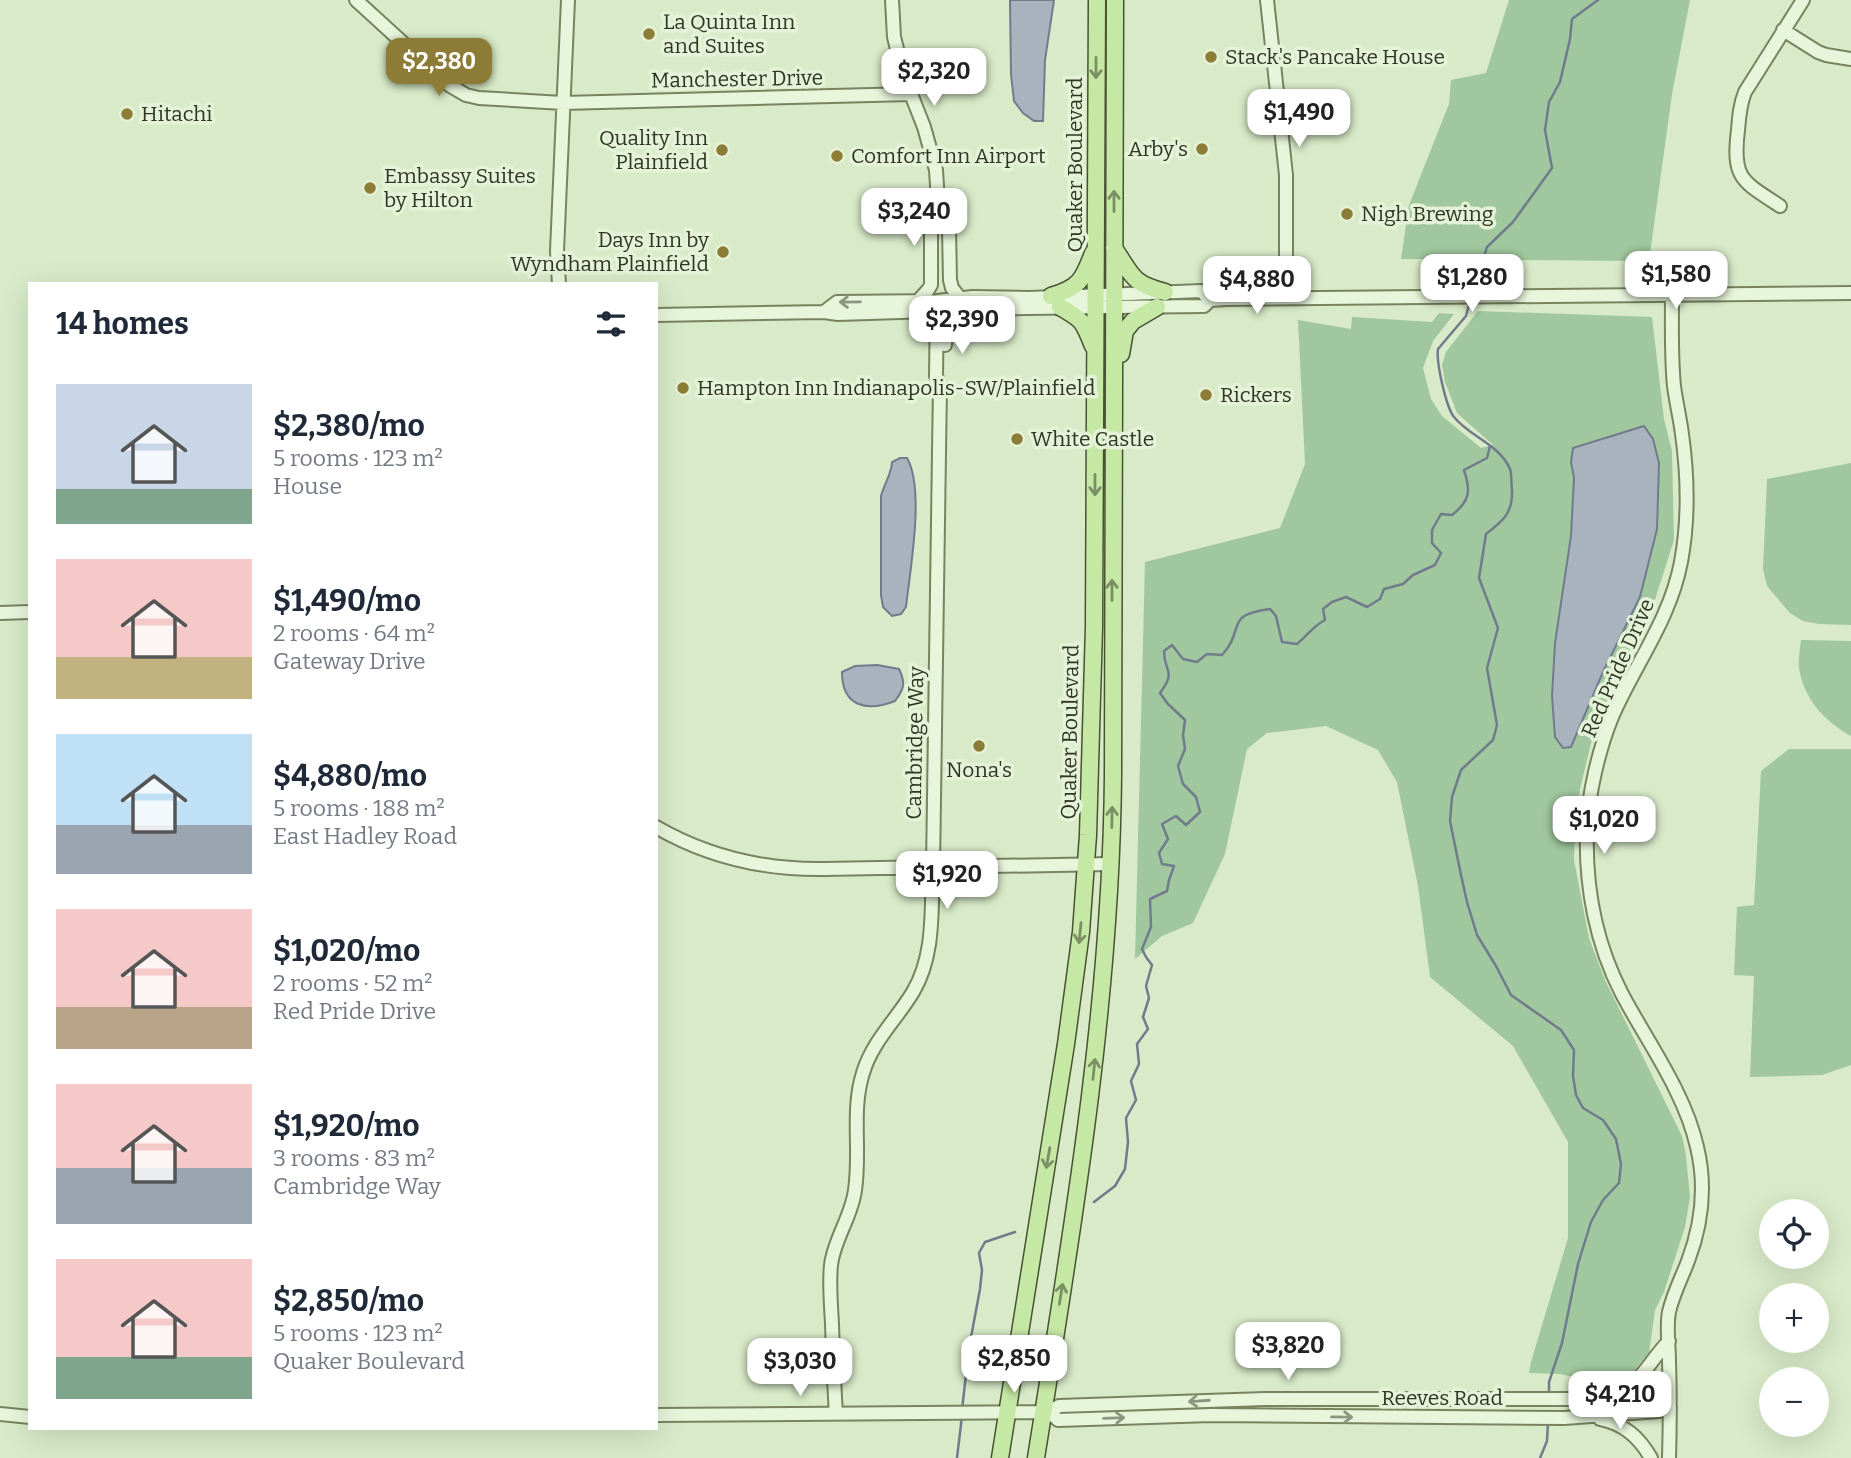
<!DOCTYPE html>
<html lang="en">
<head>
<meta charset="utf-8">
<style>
  :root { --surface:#fff; --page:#f6f6f7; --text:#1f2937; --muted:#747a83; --accent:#8c7c36 }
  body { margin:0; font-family:Bitter,serif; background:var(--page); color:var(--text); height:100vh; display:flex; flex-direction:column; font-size:26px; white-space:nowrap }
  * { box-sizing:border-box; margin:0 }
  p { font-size:23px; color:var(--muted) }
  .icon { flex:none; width:38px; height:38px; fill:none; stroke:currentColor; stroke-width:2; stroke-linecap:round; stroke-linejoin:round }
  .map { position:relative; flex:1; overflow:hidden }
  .sheet { position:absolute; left:28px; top:282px; width:630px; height:1148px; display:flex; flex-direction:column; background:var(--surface); border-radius:0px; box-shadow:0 7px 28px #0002 }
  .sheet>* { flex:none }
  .controls { position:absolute; left:1759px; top:1199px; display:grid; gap:14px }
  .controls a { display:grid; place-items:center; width:70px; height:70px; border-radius:50%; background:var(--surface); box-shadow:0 7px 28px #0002; font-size:35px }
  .price { position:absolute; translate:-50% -60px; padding:0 16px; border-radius:14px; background:#fff; color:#222; font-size:23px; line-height:46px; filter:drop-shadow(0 2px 4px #0008) }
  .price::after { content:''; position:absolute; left:50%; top:42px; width:21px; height:16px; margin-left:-10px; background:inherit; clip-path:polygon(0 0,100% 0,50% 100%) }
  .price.active { background:var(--accent); color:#fff }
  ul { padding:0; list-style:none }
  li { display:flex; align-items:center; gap:21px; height:175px; padding:0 28px }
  li span { display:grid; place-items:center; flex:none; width:196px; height:140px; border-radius:0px; color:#555 }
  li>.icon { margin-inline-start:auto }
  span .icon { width:84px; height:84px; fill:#fffc; stroke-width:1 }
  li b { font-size:30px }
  h2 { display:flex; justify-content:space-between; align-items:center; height:84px; padding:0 28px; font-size:30px }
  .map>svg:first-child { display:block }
  .green { fill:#a0c79d; fill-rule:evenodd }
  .water { fill:#a9b3be; stroke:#707c8c; stroke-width:2 }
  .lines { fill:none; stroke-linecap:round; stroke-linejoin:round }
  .stream { stroke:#707c8c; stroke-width:2.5 }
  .minor-casing { stroke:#77845f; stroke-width:16 }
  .major-casing { stroke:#495233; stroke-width:19 }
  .minor { stroke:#e7f5db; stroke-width:12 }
  .major { stroke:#c6e8a5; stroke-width:16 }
  .oneway { stroke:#7a8f63 }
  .oneway2 { stroke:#8b967e }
  .poi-dot { fill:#8c7c36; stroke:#e4f2d7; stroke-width:2.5 }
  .labels { text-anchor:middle; stroke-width:7; stroke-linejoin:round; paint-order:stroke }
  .poi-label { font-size:21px; fill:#2f3621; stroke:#e4f2d7; text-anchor:start }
  .street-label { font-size:21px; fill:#2f3621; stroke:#e4f2d7 }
</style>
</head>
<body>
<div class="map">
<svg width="1851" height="1458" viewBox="0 0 1851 1458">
  <rect width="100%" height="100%" fill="#d8eac8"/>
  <path class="green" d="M1509,0H1690L1672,94L1649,261L1401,259L1409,205L1449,104L1451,80L1486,73Z
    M1478,311L1652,317L1664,419L1672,451L1674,540L1652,609L1595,727L1580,789L1575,824L1574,860L1589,938L1605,980L1682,1136L1686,1156L1690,1197L1685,1227L1664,1292L1655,1310L1649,1353L1629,1377L1592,1381L1560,1374L1529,1373L1531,1362L1568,1238V1142L1513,1046L1430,977L1418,886L1397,782L1378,750L1326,726L1267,733L1247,749L1225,854L1193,923L1162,936L1135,959L1145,562L1280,528L1305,464L1298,320L1351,329L1352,317L1432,322L1439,313L1454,314L1433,341L1423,368L1431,399L1442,416L1481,448L1493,445L1457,413L1445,382L1442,365L1446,352ZM1653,439L1603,672L1571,747L1552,696L1555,643L1571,536L1574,478L1571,462Z
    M1851,463V625L1819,624L1803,621L1790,613L1767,586L1763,569L1767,479Z
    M1801,640L1851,641V736C1824,721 1804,699 1799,668C1798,659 1800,649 1801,640Z
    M1789,749H1851V1065L1822,1075L1750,1077L1754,976L1734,975L1737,907L1754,905L1761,771Z"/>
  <path class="water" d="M1010,0H1054L1045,60L1043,121H1034L1023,113L1014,101L1011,74Z
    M1644,426L1653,439L1659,463L1657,529L1640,597L1603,672L1571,747L1563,748L1555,737L1552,696L1555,643L1571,536L1574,478L1571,462L1573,448Z
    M900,458H907C925,489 910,570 906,607L901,614L892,616L883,607L881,595V496C884,484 892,473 892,462Z
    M877,665L899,669C906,683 904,689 895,701C867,712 842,707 842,672L855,666Z"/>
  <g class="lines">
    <path class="stream" d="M1473,292L1487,247L1513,222L1552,168L1545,130L1549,102L1560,82L1570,39L1572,19L1598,0
      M1470,301L1466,316L1438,349C1436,362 1446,407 1454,417C1470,437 1499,444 1510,469C1512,475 1511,484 1512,490C1513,513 1503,521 1486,534L1479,578L1498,628L1487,668L1497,725L1493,740L1461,770L1452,797L1450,821L1461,875L1467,902L1477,935L1496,966L1511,995L1561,1030L1574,1050L1573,1076L1576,1095L1583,1108L1603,1120L1616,1139L1621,1164L1619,1183L1603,1200L1591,1222L1578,1264L1562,1343L1549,1382V1393
      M1094,1202L1115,1186L1125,1169L1128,1142L1126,1118L1136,1100L1131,1081L1139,1064L1137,1044L1148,1029L1143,1017L1149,998L1146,986L1152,965L1146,957L1142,949L1151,927L1150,899L1167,891L1169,880L1174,866L1162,864L1159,853L1168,839L1162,824L1176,816L1186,825L1200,812L1196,797L1183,784L1178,766L1185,749L1183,735L1185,720L1168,704L1160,693C1177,670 1164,673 1164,651L1172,645L1183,659L1197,662L1207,654L1222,655C1246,629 1223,615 1270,609L1276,616L1282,642L1297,644C1307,636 1313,626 1325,620L1323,609L1332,602L1346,597L1367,607L1380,599L1384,589L1403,584L1413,575L1435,565L1441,553L1432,543V530L1441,514L1452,515C1470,501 1471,491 1464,470L1487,458L1490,446
      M962,1410L969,1348L980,1289L982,1270L979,1253L985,1242L1015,1232
      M957,1458L962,1416
      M1540,1458L1547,1441L1548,1421"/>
    <defs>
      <path id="minor" d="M356,0L449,85L466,95L479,98L563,103L911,94
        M892,0L894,37L899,57L911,94L924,127L936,170L939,218L931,229V285L928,290L918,301
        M1267,0L1286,175V298
        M1783,30L1818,52L1826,55L1851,59
        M1780,206C1742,181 1732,179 1738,130C1739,117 1740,104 1745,92L1803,0
        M939,218L949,229L950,280L952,288L960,298
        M559,284L557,251L568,0
        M824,312L837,302L937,301L973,297L1029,298L1201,291L1210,300
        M656,315L824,312L838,314L1026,308L1204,306L1210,300L1226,299L1851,293
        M945,345L946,327L957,310
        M0,613L30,612
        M656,827C708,857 765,870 824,869L1111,864
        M1606,1397C1644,1384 1644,1367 1669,1341
        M1049,1412L1058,1420L1211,1415L1564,1418L1659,1411L1670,1408
        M0,1414L30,1417
        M836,1414C834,1384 833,1354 832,1324C831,1304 829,1284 831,1265C834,1239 852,1216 855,1190C861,1151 851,1110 863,1073C872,1042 896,1020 913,992C935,955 931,910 933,868L939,452L940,387L936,376L937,301
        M656,1415L1049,1412L1059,1406L1265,1399H1602L1618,1401H1659L1670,1408
        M1600,1419C1624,1424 1639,1437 1651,1458
        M1669,1458C1670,1425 1670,1393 1669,1361C1669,1345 1666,1327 1669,1312C1673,1294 1682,1277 1688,1261C1702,1224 1706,1184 1697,1147C1685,1093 1648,1043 1622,994C1596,944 1585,886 1587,829C1588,795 1599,749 1612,717C1635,664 1670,620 1681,562C1689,519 1688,477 1682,434C1680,418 1676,402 1674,386C1671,356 1672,325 1672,295"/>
      <path id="major" d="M1114,248C1133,276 1131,283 1165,292
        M1051,296C1079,288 1083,280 1093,253
        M1060,307C1083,320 1083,321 1093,346
        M1121,354L1125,331L1133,321L1157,307
        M1000,1458L1066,1044L1081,932L1088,835L1094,627L1097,0
        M1036,1458C1072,1232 1111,1005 1113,776L1115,0"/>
    </defs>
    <use href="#minor" class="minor-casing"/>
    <use href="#major" class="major-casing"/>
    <use href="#minor" class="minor"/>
    <use href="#major" class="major"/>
  </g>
  <defs><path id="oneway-shaft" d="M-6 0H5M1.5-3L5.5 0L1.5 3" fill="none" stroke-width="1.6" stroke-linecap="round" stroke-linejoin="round" transform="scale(1.75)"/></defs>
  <g class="oneway">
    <use href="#oneway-shaft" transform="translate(1096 68) rotate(90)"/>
    <use href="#oneway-shaft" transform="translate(1114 201) rotate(-90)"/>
    <use href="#oneway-shaft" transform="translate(1095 485) rotate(90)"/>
    <use href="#oneway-shaft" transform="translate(1112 590) rotate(-90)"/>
    <use href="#oneway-shaft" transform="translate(1112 817) rotate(-89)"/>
    <use href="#oneway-shaft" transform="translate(1080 933) rotate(96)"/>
    <use href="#oneway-shaft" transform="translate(1094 1069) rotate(-84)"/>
    <use href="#oneway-shaft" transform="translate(1048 1158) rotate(100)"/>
    <use href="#oneway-shaft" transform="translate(1061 1294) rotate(-81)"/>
  </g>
  <g class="oneway2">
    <use href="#oneway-shaft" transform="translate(850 302) rotate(179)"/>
    <use href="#oneway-shaft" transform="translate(1199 1401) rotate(176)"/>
    <use href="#oneway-shaft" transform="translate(1342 1417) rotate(1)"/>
    <use href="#oneway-shaft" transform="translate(1114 1418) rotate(-2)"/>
  </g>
  <g class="poi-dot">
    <circle cx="649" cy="34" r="7"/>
    <circle cx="1211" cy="57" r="7"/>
    <circle cx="127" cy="114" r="7"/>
    <circle cx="1202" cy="149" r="7"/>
    <circle cx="722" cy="150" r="7"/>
    <circle cx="837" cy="156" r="7"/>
    <circle cx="370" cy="188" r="7"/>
    <circle cx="1347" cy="214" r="7"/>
    <circle cx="723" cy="252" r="7"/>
    <circle cx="683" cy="388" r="7"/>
    <circle cx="1206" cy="395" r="7"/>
    <circle cx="1017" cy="439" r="7"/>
    <circle cx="979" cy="746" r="7"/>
  </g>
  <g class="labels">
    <g class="poi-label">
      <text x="663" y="29">La Quinta Inn<tspan x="663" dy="24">and Suites</tspan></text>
      <text x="1225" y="64">Stack's Pancake House</text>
      <text x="141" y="121">Hitachi</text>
      <text x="708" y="145" text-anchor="end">Quality Inn<tspan x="708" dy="24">Plainfield</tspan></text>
      <text x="1188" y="156" text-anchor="end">Arby's</text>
      <text x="851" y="163">Comfort Inn Airport</text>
      <text x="384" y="183">Embassy Suites<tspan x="384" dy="24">by Hilton</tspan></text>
      <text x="1361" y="221">Nigh Brewing</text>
      <text x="709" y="247" text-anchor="end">Days Inn by<tspan x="709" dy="24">Wyndham Plainfield</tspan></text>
      <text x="697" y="395">Hampton Inn Indianapolis-SW/Plainfield</text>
      <text x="1220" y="402">Rickers</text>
      <text x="1031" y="446">White Castle</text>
      <text x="979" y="777" text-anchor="middle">Nona's</text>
    </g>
    <g class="street-label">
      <text transform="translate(737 79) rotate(-1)" y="7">Manchester Drive</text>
      <text transform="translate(1075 165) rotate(-90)" y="7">Quaker Boulevard</text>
      <text transform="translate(1618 668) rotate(-66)" y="7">Red Pride Drive</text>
      <text transform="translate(1070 732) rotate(-89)" y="7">Quaker Boulevard</text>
      <text transform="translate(915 743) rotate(-89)" y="7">Cambridge Way</text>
      <text x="1442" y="1405">Reeves Road</text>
    </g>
  </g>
</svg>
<div class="controls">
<a><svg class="icon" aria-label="locate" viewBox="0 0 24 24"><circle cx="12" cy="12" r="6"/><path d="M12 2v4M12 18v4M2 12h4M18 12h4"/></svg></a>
<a>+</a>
<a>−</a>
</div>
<b class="price active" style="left:439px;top:98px">$2,380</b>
<b class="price" style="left:934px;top:108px">$2,320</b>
<b class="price" style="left:1299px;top:149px">$1,490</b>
<b class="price" style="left:914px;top:248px">$3,240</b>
<b class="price" style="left:1676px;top:311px">$1,580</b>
<b class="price" style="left:1472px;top:314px">$1,280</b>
<b class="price" style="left:1257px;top:316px">$4,880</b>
<b class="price" style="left:962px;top:356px">$2,390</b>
<b class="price" style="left:1604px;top:856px">$1,020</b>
<b class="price" style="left:947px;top:911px">$1,920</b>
<b class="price" style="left:1288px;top:1382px">$3,820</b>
<b class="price" style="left:1014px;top:1395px">$2,850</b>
<b class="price" style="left:800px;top:1398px">$3,030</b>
<b class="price" style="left:1620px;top:1431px">$4,210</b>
<section class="sheet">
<h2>14 homes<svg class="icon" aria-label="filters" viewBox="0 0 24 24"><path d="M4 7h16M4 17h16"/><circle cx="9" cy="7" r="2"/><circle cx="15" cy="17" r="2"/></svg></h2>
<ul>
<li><span style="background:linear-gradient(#c9d6e8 75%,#7fa58c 0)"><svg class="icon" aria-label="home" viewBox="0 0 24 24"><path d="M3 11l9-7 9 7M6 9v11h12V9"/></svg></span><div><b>$2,380/mo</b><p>5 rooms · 123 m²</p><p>House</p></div></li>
<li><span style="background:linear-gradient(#f6c9c9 70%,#c2b280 0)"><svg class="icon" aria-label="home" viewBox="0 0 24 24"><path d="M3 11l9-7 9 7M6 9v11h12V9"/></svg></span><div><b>$1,490/mo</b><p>2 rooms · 64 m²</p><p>Gateway Drive</p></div></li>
<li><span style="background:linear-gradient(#bfe0f5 65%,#9aa5b1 0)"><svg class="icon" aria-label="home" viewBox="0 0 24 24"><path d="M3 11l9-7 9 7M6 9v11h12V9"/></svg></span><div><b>$4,880/mo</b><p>5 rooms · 188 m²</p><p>East Hadley Road</p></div></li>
<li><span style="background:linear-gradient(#f6c9c9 70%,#b9a48a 0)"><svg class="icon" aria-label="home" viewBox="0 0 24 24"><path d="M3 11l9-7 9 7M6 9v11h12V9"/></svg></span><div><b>$1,020/mo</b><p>2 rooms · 52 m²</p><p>Red Pride Drive</p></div></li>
<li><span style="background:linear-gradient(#f6c9c9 60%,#9aa5b1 0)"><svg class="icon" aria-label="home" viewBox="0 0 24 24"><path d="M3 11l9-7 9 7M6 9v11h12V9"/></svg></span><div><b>$1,920/mo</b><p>3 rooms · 83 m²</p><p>Cambridge Way</p></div></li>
<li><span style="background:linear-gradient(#f6c9c9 70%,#7fa58c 0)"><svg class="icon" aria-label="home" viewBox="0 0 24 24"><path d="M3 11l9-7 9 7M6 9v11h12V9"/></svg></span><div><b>$2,850/mo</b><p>5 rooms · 123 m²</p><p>Quaker Boulevard</p></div></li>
</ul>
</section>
</div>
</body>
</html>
